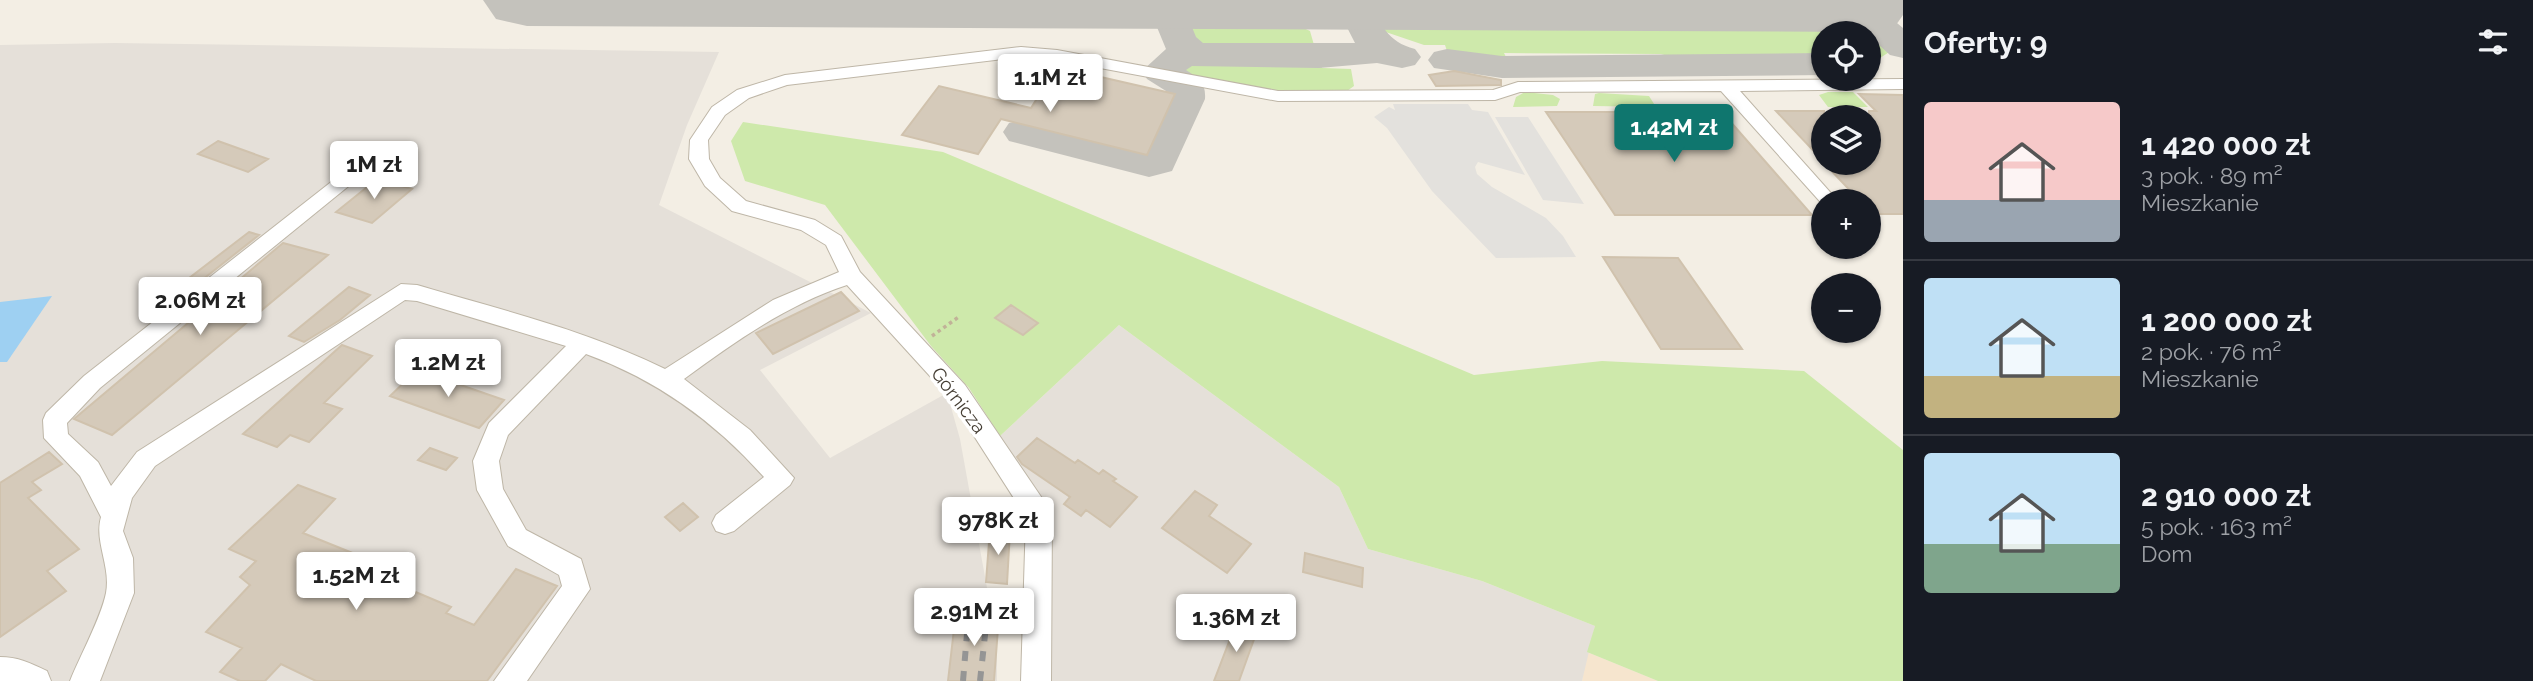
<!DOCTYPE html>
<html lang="pl">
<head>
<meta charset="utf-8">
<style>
  :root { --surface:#171b24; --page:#242831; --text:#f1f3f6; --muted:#9ea1a6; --line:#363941; --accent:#0f766e }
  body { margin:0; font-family:Raleway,sans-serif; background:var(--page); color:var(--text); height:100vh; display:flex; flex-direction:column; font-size:26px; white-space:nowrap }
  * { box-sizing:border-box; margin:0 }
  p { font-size:23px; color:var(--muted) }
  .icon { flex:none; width:38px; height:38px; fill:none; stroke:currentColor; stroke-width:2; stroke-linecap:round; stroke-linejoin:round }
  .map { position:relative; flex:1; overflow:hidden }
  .panel { display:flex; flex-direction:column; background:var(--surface); width:630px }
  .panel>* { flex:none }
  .controls { position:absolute; left:1811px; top:21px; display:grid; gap:14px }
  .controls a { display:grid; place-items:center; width:70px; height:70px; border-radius:50%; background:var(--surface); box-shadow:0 2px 5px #0004; font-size:35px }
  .price { position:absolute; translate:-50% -60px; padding:0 16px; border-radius:7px; background:#fff; color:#222; font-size:23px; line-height:46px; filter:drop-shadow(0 2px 4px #0008) }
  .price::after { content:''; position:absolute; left:50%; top:42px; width:21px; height:16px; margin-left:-10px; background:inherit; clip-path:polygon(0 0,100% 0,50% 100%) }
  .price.on { background:var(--accent); color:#fff }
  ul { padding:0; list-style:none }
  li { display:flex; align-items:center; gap:21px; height:175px; padding:0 21px }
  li+li { border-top:2px solid var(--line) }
  li span { display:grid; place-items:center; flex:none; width:196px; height:140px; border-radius:7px; color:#555 }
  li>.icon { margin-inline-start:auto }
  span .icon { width:84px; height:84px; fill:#fffc; stroke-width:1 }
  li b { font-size:30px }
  h2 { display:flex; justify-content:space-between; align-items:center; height:84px; padding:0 21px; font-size:30px }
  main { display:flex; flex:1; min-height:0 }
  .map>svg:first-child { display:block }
  .commercial { fill:#f6e5ce }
  .industrial { fill:#e5e0d9 }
  .green { fill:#cee9ab }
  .parking { fill:#e3e1dd }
  .water { fill:#9ed0f2 }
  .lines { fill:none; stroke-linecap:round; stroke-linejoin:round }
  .taxiway { fill:#c4c2bc; fill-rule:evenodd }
  .runway { fill:#c4c2bc; fill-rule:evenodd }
  .building { fill:#d5caba; stroke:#d0c2ad; stroke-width:2 }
  .minor-casing { stroke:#beb6a7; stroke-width:2 }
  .path { stroke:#c1b298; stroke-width:3.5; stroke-dasharray:3.5 3.5; stroke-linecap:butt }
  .minor { fill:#fff; fill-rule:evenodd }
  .rail { stroke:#959595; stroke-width:6; stroke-dasharray:10 10; stroke-linecap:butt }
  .labels { text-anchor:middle; stroke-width:7; stroke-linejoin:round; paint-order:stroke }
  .street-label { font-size:19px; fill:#453e34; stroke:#fff }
</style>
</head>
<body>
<main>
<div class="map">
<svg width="1903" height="681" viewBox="0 0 1903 681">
  <rect width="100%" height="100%" fill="#f3eee4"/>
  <path class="commercial" d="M1587,652L1658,681H1582Z"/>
  <path class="industrial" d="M115,43L719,52L687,125L659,205L871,313L760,370L830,458L947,393L960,439L997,643V681H0V45Z
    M1119,325L1339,487L1368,549L1482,581L1595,626L1582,681H1050L1048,511L1000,436Z"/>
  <path class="green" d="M1293,23L1310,31L1316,52L1203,51L1192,44L1184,24Z
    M1383,24H1845L1879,34L1894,49L1880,58H1869V33H1824L1823,58L1681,60L1661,54L1504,53L1507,59L1482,58L1447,51L1445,45H1424L1374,28Z
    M1215,59L1321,60L1322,68L1351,69L1354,86L1347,91H1277L1174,75L1178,65L1189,60Z
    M1525,92L1553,95L1560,99L1557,106L1513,107L1516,97Z
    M1828,92H1853L1868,107H1828L1819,95Z
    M1599,93L1649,96L1656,107L1593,106L1595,94Z
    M743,122L943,152L1474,375L1602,361L1804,371L1903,450V681H1658L1587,652L1595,626L1482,581L1368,549L1339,487L1119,325L1000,436L969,388L931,346L825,205L745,181L731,141Z"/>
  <path class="parking" d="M1393,104H1468L1472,110L1488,112L1525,175L1478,162L1475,167L1477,174L1492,187L1546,218L1563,236L1576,257L1496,258L1432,191L1387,128L1374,117L1389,107L1395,110Z
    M1495,117H1528L1584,204L1543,200Z"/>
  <path class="water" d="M52,296L7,362H0V302Z"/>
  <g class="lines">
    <path class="taxiway" d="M1149,0H1181L1196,37L1203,43H1355L1333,0H1369C1381,24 1387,42 1415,49L1421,57L1415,65L1402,68L1377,63L1319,68L1192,66L1186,70C1200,79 1206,83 1205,99L1172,171L1149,177L1009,141L1003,132L1009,123L1024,120L1142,149L1166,91L1147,79L1142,71L1166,49L1147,3Z
      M1830,0H1869L1903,28V58L1890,55Z
      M1447,49L1502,56L1824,53V75L1502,78L1434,68L1428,60L1434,52Z"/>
    <path class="runway" d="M483,0H1903V15L1896,25L1865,32L527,26L496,19Z"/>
  </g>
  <path class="building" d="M1057,67L1175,94L1147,155L1001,119L978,154L902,135L939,86L1031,108Z
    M1454,71L1501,80V85L1436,86L1429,75Z
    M1859,94L1903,95V214H1869V201H1860L1824,163H1869V111H1876Z
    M1776,111H1824V162Z
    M1546,112H1722L1812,215H1615Z
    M218,141L268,159L248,172L198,154Z
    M377,179L412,189L372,223L336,212Z
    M249,232L259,235L169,306L158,302Z
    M283,243L328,255L112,435L74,419Z
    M1603,257L1678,258L1742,349H1661Z
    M349,287L370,295L340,320L304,342L289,336Z
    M841,292L859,311L773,354L756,333Z
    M1011,305L1038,323L1023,335L995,318Z
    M342,345L372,356L324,403L342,409L309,442L290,435L277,447L243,434Z
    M416,371L417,370L504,400L479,428L390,396Z
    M1037,438L1075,463L1078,460L1099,474L1103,470L1116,479L1113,481L1137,497L1110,527L1086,510L1081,516L1064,504L1070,497L1022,464L1017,457Z
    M430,448L457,458L446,470L418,460Z
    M49,452L62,464L32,482L41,490L28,498L79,549L47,571L66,591L0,637V483Z
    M298,485L335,499L303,533L407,575L399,585L451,607L446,613L474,625L516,569L557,586L487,681H316L281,664L265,681H240L220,672L242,648L206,632L250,585L240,577L256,561L229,549Z
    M1195,491L1217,505L1209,516L1251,544L1227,573L1162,528Z
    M683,503L698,517L680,531L665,517Z
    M990,529L1010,531L1007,584L986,582Z
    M1305,553L1363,568L1362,587L1303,572Z
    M956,612L999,615L994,681H948Z
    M1237,621L1257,631L1239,681H1214Z"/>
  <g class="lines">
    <defs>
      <path id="minor" d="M1021,47L1057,50L1278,91L1493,90L1518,82L1903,79V89L1740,91L1838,201H1824V206L1721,91L1520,92L1495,100L1278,101L1057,60L1021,57L787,85L749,98L725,115L708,140L709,159L720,178L746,201L815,220L841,236L860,272L965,385L1048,507L1052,515L1051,681H1021L1026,517L949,397L847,285C788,304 733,343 684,379L750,430L794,478L790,485L734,531L725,534L716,531L712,523L716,515L764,477C714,421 657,380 586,354L508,435L499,461L503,489L526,530L581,559L590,589L527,681H494L562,586L559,575L508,546L477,490L473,461L489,423L566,346L417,301L405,300L155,466L132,498L123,531L133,558L134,593L100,681H70C80,656 101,618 106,593C111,566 94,542 101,517L80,476L44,438L43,420L46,413L84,376L377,146L384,144L393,150L100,388L67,423L68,434L98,462L111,486L137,452L401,284L417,285C501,310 586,330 665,369L773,300L839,272L826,245L801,230L732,211L705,186L689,159L690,140L712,107L737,90L785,75Z
        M0,657C18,657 30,663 47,671L51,681H0Z"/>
    </defs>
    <use href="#minor" class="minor-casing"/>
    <path class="path" d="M932,336L960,316"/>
    <use href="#minor" class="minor"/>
    <path class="rail" d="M963,681L968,622
      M980,681L986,626"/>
  </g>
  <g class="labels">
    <g class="street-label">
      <text transform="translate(959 400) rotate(53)" y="7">Górnicza</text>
    </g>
  </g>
</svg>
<div class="controls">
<a><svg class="icon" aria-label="locate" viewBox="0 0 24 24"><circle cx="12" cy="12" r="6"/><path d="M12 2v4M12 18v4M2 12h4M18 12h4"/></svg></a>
<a><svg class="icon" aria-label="layers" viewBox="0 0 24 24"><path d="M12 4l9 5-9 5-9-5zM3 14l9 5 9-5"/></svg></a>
<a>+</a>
<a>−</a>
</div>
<b class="price" style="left:1050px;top:114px">1.1M zł</b>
<b class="price on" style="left:1674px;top:164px">1.42M zł</b>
<b class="price" style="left:374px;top:201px">1M zł</b>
<b class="price" style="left:200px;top:337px">2.06M zł</b>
<b class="price" style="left:448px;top:399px">1.2M zł</b>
<b class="price" style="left:998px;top:557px">978K zł</b>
<b class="price" style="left:356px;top:612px">1.52M zł</b>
<b class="price" style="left:974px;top:648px">2.91M zł</b>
<b class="price" style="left:1236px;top:654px">1.36M zł</b>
</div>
<section class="panel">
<h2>Oferty: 9<svg class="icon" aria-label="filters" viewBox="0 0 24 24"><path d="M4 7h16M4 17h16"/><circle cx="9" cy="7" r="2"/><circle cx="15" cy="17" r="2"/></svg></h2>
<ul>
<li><span style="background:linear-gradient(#f6c9c9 70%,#9aa5b1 0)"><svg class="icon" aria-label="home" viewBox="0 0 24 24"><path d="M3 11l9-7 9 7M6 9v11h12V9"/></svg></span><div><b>1 420 000 zł</b><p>3 pok. · 89 m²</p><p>Mieszkanie</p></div></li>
<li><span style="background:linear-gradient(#bfe0f5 70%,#c2b280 0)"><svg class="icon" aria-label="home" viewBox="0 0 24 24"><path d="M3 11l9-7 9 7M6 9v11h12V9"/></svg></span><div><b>1 200 000 zł</b><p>2 pok. · 76 m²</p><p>Mieszkanie</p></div></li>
<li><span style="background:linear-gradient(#bfe0f5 65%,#7fa58c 0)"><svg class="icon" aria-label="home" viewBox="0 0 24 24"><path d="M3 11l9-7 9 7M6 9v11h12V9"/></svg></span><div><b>2 910 000 zł</b><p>5 pok. · 163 m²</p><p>Dom</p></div></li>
</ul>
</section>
</main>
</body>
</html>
